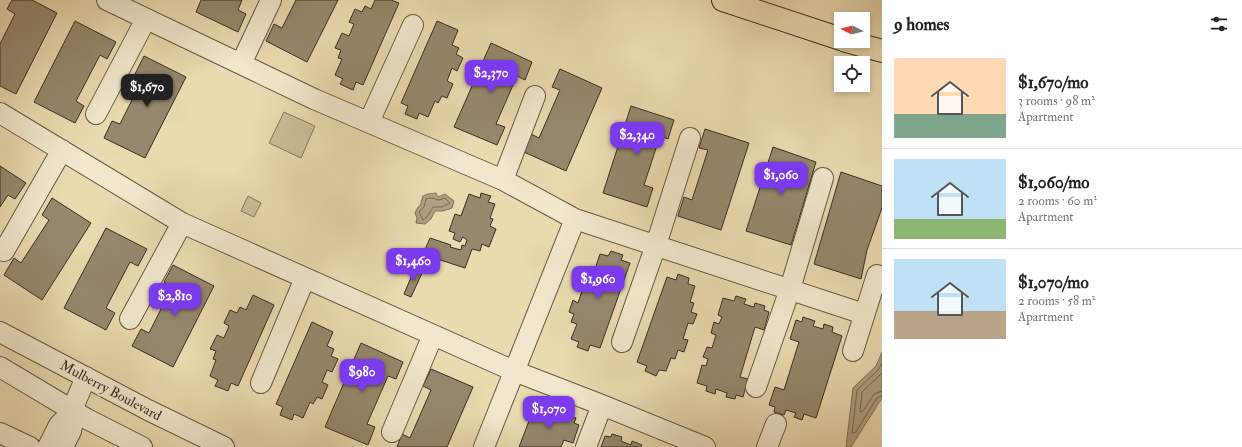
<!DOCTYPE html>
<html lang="en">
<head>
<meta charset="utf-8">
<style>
  :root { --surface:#fff; --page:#f6f6f6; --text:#222; --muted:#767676; --line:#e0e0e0; --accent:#7c3aed }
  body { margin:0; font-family:"IM FELL Double Pica",serif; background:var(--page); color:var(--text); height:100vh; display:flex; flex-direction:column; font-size:15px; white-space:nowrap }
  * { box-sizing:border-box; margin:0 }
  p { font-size:13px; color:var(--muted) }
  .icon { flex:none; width:22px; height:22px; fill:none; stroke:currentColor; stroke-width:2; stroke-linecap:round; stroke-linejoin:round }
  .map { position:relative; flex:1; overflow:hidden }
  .details { display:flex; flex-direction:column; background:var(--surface); width:360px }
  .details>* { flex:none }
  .needle { width:26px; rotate:276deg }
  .buttons { position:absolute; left:834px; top:12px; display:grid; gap:8px }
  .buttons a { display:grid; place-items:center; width:36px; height:36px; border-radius:0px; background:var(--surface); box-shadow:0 2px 6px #0003; font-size:20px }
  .price { position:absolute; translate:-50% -34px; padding:0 9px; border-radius:8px; background:var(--accent); color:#fff; font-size:13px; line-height:26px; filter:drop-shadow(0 1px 2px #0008) }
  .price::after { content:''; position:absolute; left:50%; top:24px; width:12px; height:9px; margin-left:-6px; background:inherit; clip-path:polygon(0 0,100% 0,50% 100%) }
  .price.on { background:#222; color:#fff }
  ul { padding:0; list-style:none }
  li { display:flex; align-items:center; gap:12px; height:100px; padding:0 12px }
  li+li { border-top:1px solid var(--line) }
  li span { display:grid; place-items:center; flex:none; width:112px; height:80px; border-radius:0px; color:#555 }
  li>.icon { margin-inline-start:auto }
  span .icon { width:48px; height:48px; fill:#fffc; stroke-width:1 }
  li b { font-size:17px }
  h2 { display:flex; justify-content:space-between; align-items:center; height:48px; padding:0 12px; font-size:17px }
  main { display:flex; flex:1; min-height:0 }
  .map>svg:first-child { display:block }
  .green { fill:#ccbd98; stroke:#82765e }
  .water { fill:#aea080; stroke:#7f735b }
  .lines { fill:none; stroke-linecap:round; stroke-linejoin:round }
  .shore { stroke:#746852; stroke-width:1 }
  .building { fill:#95886d; stroke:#393024 }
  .minor-casing { stroke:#655a47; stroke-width:22 }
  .highway-casing { stroke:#393024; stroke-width:24 }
  .minor { stroke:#f1e7cc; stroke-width:20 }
  .highway { stroke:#eadab0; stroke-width:22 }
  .labels { text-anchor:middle; stroke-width:4; stroke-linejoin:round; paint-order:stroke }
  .street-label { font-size:14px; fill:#393024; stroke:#f1e7cc }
</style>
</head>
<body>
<main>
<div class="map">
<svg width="882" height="447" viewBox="0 0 882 447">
  <rect width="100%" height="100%" fill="#eadab0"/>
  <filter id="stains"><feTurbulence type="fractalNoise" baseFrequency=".005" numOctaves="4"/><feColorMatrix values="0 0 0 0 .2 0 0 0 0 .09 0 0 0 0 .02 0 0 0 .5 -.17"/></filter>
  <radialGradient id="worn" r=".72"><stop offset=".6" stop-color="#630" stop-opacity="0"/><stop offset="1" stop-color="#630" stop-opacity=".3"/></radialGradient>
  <path class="green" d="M284,112L315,126L301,158L269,143Z
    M248,196L261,203L254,217L241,211Z"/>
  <path class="water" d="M436,193L438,197L445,194L454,201L452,208L443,211H435L431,219L425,224L416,223L417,218L415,213L418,207L420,206L423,196L428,194Z
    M882,352V398L851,447H846L853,388L876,366Z"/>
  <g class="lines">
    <path class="shore" d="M429,198H433L438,200L445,198L450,203L442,207H433L427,217L423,220L419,212L424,207L426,199Z
      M882,362L879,369L857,390L852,433H855L877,398L882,396
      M882,373L862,392L860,412L863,411L874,394L882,391"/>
  </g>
  <path class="building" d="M12,0H32L57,13L16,94L0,86V44L15,14L7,9Z
    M201,0H242L238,10L246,14L238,32L196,12Z
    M296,0H338L307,62L266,41L274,24L282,28Z
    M375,0H391L399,3L363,85L356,82L353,90L340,84L343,79L335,75L342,59L338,58L341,50L335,48L342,33L349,36L354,24L349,22L355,9L362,12L365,6L371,9Z
    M75,21L116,42L107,59L100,55L76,101L84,106L75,123L34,102Z
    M437,21L458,30L452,45L459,48L456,54L463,58L457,71L452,68L447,81L453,84L447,98L442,96L438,103L435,101L428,117L419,113L417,119L405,114L408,106L401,103Z
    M491,43L532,62L525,80L517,76L496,124L505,127L497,145L454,127Z
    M144,56L186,77L145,158L104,138L112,121L120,124L143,78L135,74Z
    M560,69L602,88L566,171L524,152L531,134L539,138L560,90L552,87Z
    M631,106L674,120L668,139L660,136L644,185L653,188L647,207L603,193Z
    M705,129L749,143L721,230L678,216L684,197L692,200L708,150L699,148Z
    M773,147L816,162L791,245L746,231Z
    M0,166L26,183L15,199L8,195L0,207Z
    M841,172L882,186V208L867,250L861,279L814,264Z
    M481,193L491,196L488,202L495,204L490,218L493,219L490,226L496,229L489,247L482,244L480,251L472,249L465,268L428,256L429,254L424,252L430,238L451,245L450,247L461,250L462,245L465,246L467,240L463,237L460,242L453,239L455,233L449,231L455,214L461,216L469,194L480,198Z
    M52,198L91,223L42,300L4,275L14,258L21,263L49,220L42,215Z
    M106,228L147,249L138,266L130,262L106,308L115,313L106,330L64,308Z
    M611,251L623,255L621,260L630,263L600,348L590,345L588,351L577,347L579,342L571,339L577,324L571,322L574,314L569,312L573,300L578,303L583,288L578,285L583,273L588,275L590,268L595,269L600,254L608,256Z
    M173,265L214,286L173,367L132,346L141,329L149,333L172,287L164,282Z
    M415,268L423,271L411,297L404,294Z
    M678,274L689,278L688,284L695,286L690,302L694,303L691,312L697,314L693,324L688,323L683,339L688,340L684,352L678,350L675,359L671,358L666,371L659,370L656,376L645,371L647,366L637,362L667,277L676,280Z
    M253,295L274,305L238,386L231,383L228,391L215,386L218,380L210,376L216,360L213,359L216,351L210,349L217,335L224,338L229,326L224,323L230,310L237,313L240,307L246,310Z
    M736,296L746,299L744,304L754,307L755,303L765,306L764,310L769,312L764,330L755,327L740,377L748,379L743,397L736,395L735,399L726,397L727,393L716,389L715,394L706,391L707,386L697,383L702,365L706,366L708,359L703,357L707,347L712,348L716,335L711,333L714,322L719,324L722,317L718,315L723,298L734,301Z
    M803,317L815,321L813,326L823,329L824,324L833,327L832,332L842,336L816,418L804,414L802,420L794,417L796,413L786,410L784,415L774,412L775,407L769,405L775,387L784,390L799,342L790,339L796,320L802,322Z
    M312,322L333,332L327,346L334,349L331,356L338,359L332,372L327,370L322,382L328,385L322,399L317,397L313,404L310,402L303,418L294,414L292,420L280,415L283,407L276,404Z
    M361,343L403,362L396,379L388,376L367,424L375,427L368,445L325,427Z
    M431,369L473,387L447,447H397L402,434L410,438L431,390L423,386Z
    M546,407L556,410L555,415L563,418L565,414L576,418L574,423L579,425L573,443L564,440L561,447H519L534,408L544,411Z
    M612,434L622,437L621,441L631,445L632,441L642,445L641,447H601L605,436L611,437Z"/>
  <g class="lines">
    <defs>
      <path id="minor" d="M107,0L314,99L503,180L575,219L864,314
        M241,64L271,0
        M0,113L182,223L514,371L602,405L705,447
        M96,114L146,19
        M369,122L413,25
        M503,180L535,96
        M4,251L62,150
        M130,319L182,223
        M0,332L148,410L224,447
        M622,342L656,245L690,138
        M853,351L877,275
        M0,367L87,419L142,447
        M261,383L305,278
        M756,387L790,289L823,178
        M392,432L433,335
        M0,433L30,447
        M48,447L59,425L63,421
        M63,447L71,431L72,426L70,418L72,410L86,377
        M484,447L575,219
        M586,447L602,405
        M767,447L776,424"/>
      <path id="highway" d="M723,0L841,39
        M846,41L882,51"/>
    </defs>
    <use href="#minor" class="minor-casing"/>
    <use href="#highway" class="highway-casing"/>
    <use href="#minor" class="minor"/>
    <use href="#highway" class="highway"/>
  </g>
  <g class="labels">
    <g class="street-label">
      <text transform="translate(111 390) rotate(28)" y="5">Mulberry Boulevard</text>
    </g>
  </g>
  <rect width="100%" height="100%" filter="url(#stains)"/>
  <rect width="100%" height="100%" fill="url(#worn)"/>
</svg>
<div class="buttons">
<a><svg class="needle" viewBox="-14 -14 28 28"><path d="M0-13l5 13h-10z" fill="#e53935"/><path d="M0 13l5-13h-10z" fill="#767676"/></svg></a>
<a><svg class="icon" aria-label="locate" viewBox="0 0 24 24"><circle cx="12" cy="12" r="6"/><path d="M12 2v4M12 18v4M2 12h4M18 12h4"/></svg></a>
</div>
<b class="price" style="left:491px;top:94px">$2,370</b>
<b class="price on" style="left:147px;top:108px">$1,670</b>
<b class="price" style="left:637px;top:156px">$2,340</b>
<b class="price" style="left:781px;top:196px">$1,060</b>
<b class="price" style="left:413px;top:282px">$1,460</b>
<b class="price" style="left:598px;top:300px">$1,960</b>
<b class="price" style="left:175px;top:317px">$2,810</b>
<b class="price" style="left:362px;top:393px">$980</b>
<b class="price" style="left:549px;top:430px">$1,070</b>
</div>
<section class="details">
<h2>9 homes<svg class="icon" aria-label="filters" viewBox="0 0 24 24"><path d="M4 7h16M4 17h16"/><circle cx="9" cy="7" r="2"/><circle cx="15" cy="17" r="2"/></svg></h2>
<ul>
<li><span style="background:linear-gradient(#ffd9b3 70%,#7fa58c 0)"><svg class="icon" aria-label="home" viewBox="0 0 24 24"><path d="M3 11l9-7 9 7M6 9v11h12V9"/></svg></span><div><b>$1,670/mo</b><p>3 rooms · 98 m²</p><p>Apartment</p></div></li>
<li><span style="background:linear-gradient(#bfe0f5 75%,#8fb573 0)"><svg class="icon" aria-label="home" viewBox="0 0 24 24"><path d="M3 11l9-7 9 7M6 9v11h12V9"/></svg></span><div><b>$1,060/mo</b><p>2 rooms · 60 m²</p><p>Apartment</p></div></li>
<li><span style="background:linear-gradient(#bfe0f5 65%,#b9a48a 0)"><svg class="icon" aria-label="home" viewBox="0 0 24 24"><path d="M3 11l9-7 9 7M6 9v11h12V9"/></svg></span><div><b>$1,070/mo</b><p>2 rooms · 58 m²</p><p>Apartment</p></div></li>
</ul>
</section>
</main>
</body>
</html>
